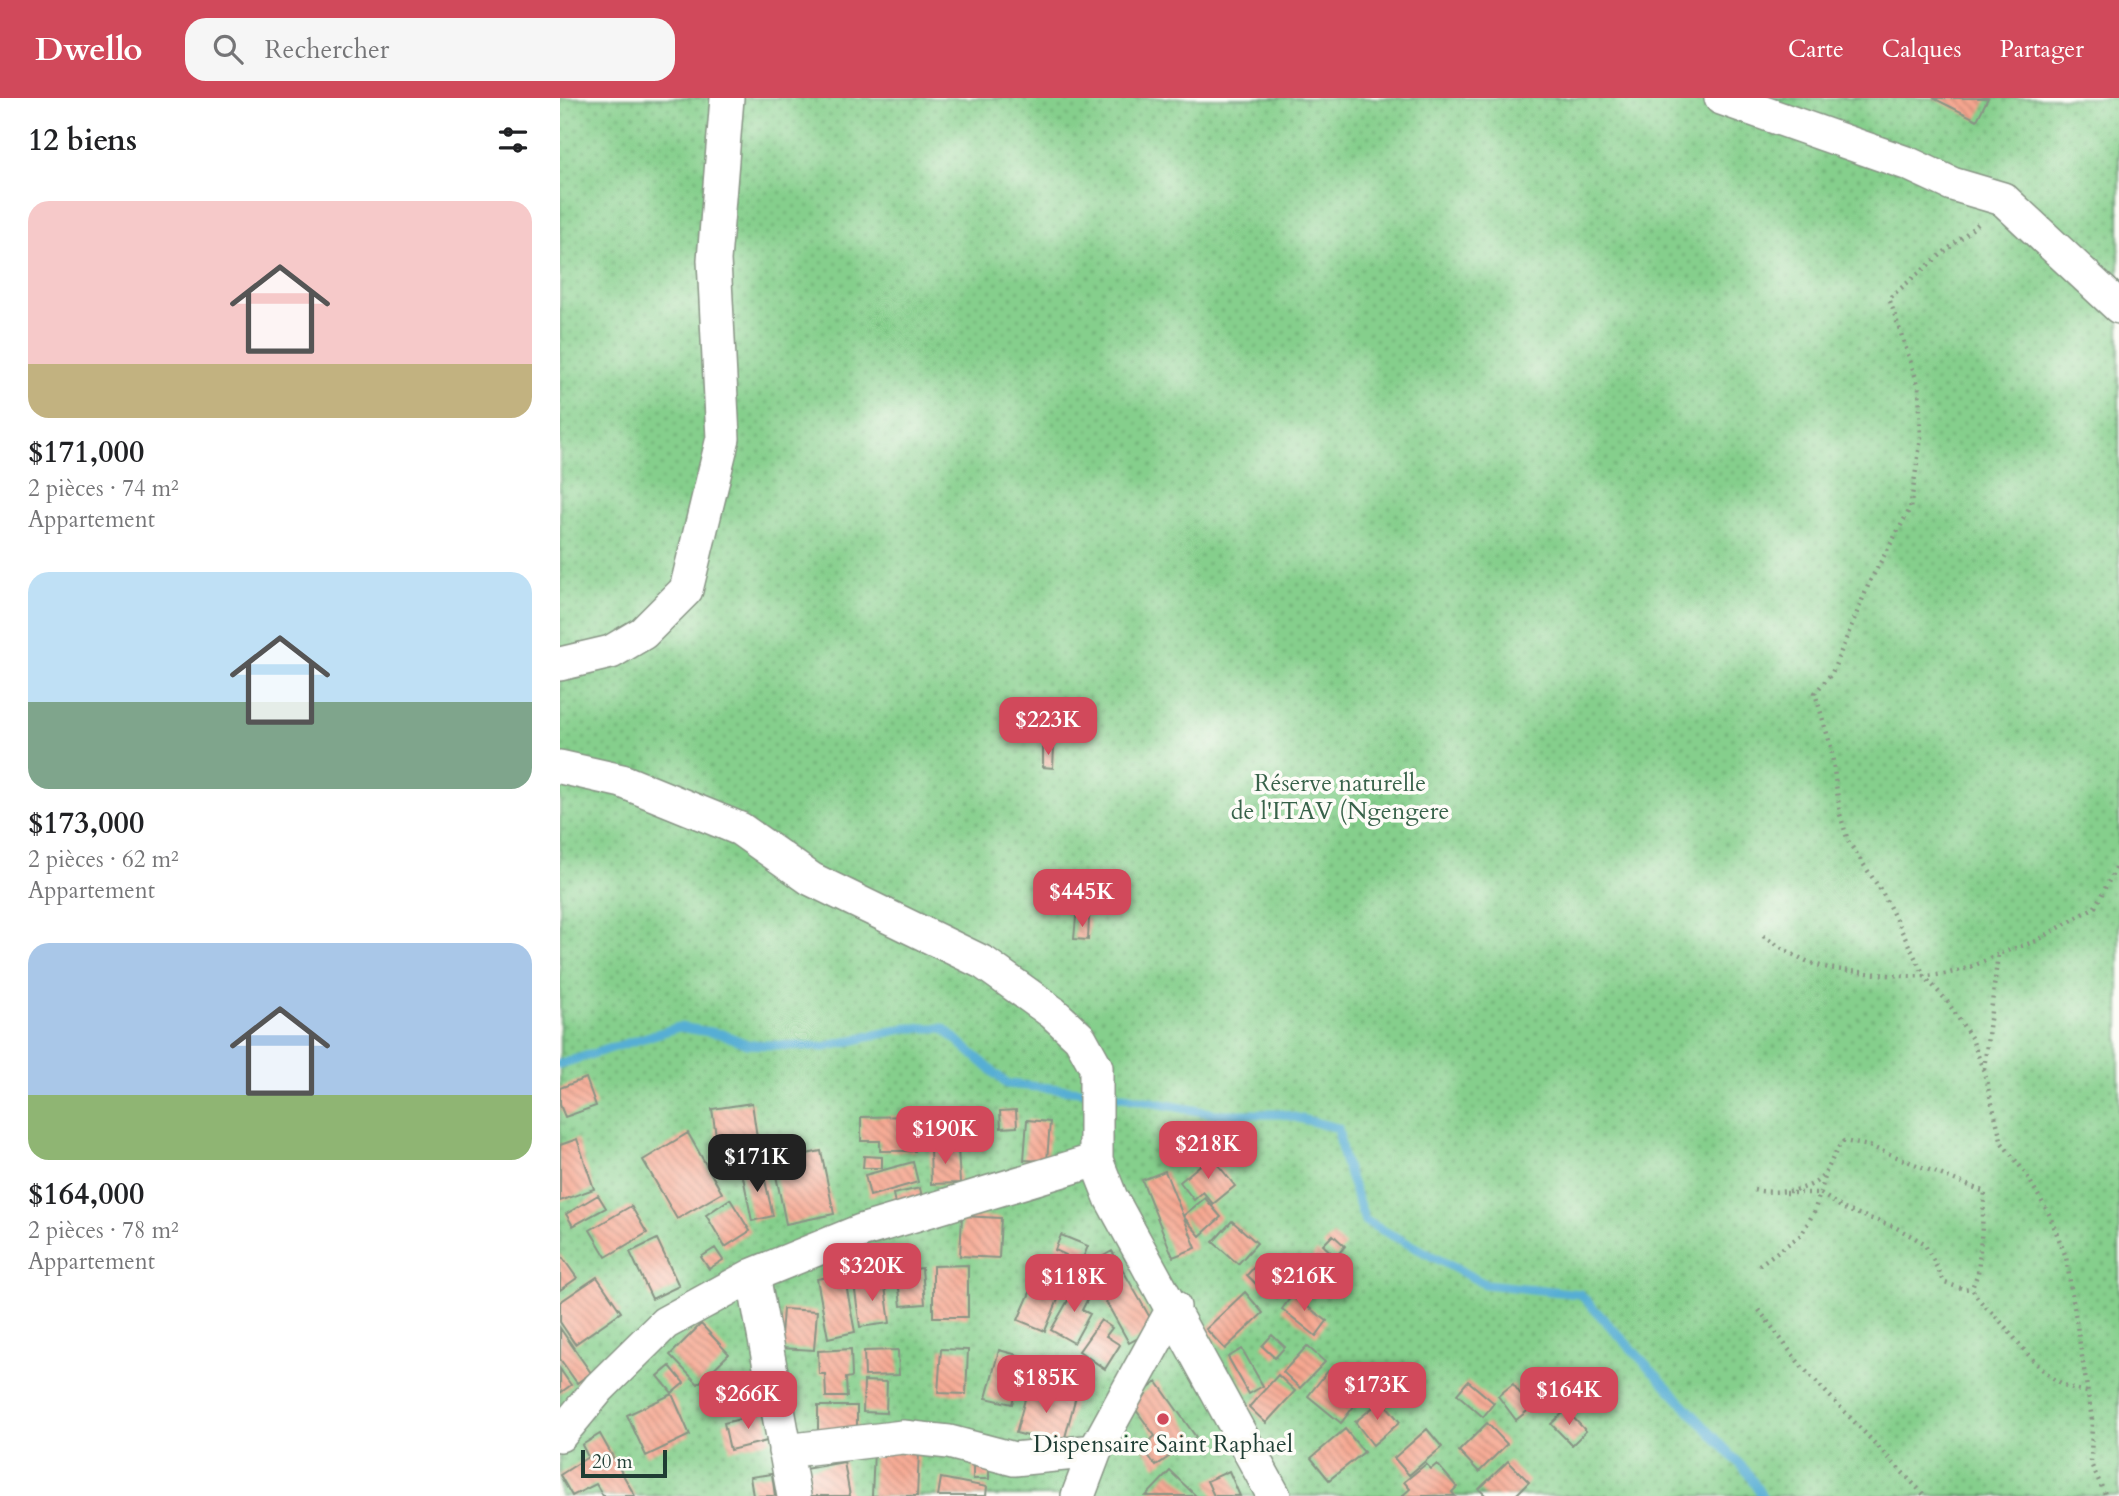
<!DOCTYPE html>
<html lang="fr">
<head>
<meta charset="utf-8">
<style>
  :root { --surface:#fff; --page:#f6f6f6; --text:#202124; --muted:#757577; --accent:#d1495b }
  body { margin:0; font-family:Cardo,serif; background:var(--page); color:var(--text); height:100vh; display:flex; flex-direction:column; font-size:26px; white-space:nowrap }
  * { box-sizing:border-box; margin:0 }
  p { font-size:23px; color:var(--muted) }
  .icon { flex:none; width:38px; height:38px; fill:none; stroke:currentColor; stroke-width:2; stroke-linecap:round; stroke-linejoin:round }
  .map { position:relative; flex:1; overflow:hidden }
  .side { display:flex; flex-direction:column; background:var(--surface); width:560px }
  .side>* { flex:none }
  .scale { position:absolute; left:21px; bottom:18px; width:86px; box-sizing:border-box; padding-left:7px; border:4px solid #1f3d34; border-top:0; font-size:19px; line-height:24px; white-space:nowrap; color:#1f3d34; -webkit-text-stroke:5px #fdfcf7; paint-order:stroke }
  .price { position:absolute; translate:-50% -60px; padding:0 16px; border-radius:14px; background:var(--accent); color:#fff; font-size:23px; line-height:46px; filter:drop-shadow(0 2px 4px #0008) }
  .price::after { content:''; position:absolute; left:50%; top:42px; width:21px; height:16px; margin-left:-10px; background:inherit; clip-path:polygon(0 0,100% 0,50% 100%) }
  .price.current { background:#222; color:#fff }
  ul { padding:0; list-style:none }
  li { display:grid; align-content:center; gap:14px; height:371px; padding:0 28px }
  li span { display:grid; place-items:center; height:217px; border-radius:21px; color:#555 }
  li>.icon { margin-inline-start:auto }
  span .icon { width:126px; height:126px; fill:#fffc; stroke-width:1 }
  li b { font-size:30px }
  h2 { display:flex; justify-content:space-between; align-items:center; height:84px; padding:0 28px; font-size:30px }
  header { display:flex; align-items:center; gap:42px; box-sizing:border-box; height:98px; padding:0 35px; background:var(--accent); color:#fff }
  header strong { font-size:33px }
  nav { display:flex; gap:38px; margin-inline-start:auto; font-size:24px }
  .search { width:490px; height:63px; background:var(--page); display:flex; align-items:center; gap:18px; box-sizing:border-box; padding:0 24px; border-radius:21px; color:var(--muted); font-size:26px }
  main { display:flex; flex:1; min-height:0 }
  .map>svg:first-child { display:block }
  .park { fill:url(#park-dots); stroke:#528660; stroke-width:2 }
  .lines { fill:none; stroke-linecap:round; stroke-linejoin:round }
  .stream { stroke:#57aed4; stroke-width:9 }
  .building { fill:url(#building-back-hatch) }
  .minor-casing { stroke:#889485; stroke-width:36 }
  .path { stroke:#889485; stroke-width:4.5; stroke-dasharray:2 5; stroke-linecap:butt }
  .minor { stroke:#fff; stroke-width:33 }
  .poi-dot { fill:#d1495b; stroke:#fdfcf7; stroke-width:2.5 }
  .labels { text-anchor:middle; stroke-width:7; stroke-linejoin:round; paint-order:stroke }
  .park-label { font-size:24px; fill:#38624a; stroke:#fdfcf7 }
  .poi-label { font-size:24px; fill:#1f3d34; stroke:#fdfcf7 }
</style>
</head>
<body>
<header>
<strong>Dwello</strong>
<div class="search"><svg class="icon" aria-label="search" viewBox="0 0 24 24"><circle cx="10" cy="10" r="6"/><path d="M15 15l6 6"/></svg>Rechercher</div>
<nav><a>Carte</a><a>Calques</a><a>Partager</a></nav>
</header>
<main>
<section class="side">
<h2>12 biens<svg class="icon" aria-label="filters" viewBox="0 0 24 24"><path d="M4 7h16M4 17h16"/><circle cx="9" cy="7" r="2"/><circle cx="15" cy="17" r="2"/></svg></h2>
<ul>
<li><span style="background:linear-gradient(#f6c9c9 75%,#c2b280 0)"><svg class="icon" aria-label="home" viewBox="0 0 24 24"><path d="M3 11l9-7 9 7M6 9v11h12V9"/></svg></span><div><b>$171,000</b><p>2 pièces · 74 m²</p><p>Appartement</p></div></li>
<li><span style="background:linear-gradient(#bfe0f5 60%,#7fa58c 0)"><svg class="icon" aria-label="home" viewBox="0 0 24 24"><path d="M3 11l9-7 9 7M6 9v11h12V9"/></svg></span><div><b>$173,000</b><p>2 pièces · 62 m²</p><p>Appartement</p></div></li>
<li><span style="background:linear-gradient(#a9c7e8 70%,#8fb573 0)"><svg class="icon" aria-label="home" viewBox="0 0 24 24"><path d="M3 11l9-7 9 7M6 9v11h12V9"/></svg></span><div><b>$164,000</b><p>2 pièces · 78 m²</p><p>Appartement</p></div></li>
</ul>
</section>
<div class="map">
<svg width="1559" height="1398" viewBox="0 0 1559 1398">
  <defs>
    <pattern id="park-dots" width="8" height="8" patternUnits="userSpaceOnUse" patternTransform="scale(1.75)"><rect width="8" height="8" fill="#85cf8c"/><path d="M2 2h.1M6 6h.1" fill="none" stroke="#6ca973" stroke-width="1.8" stroke-linecap="round"/></pattern>
    <pattern id="building-back-hatch" width="6" height="6" patternUnits="userSpaceOnUse" patternTransform="scale(1.75)"><rect width="6" height="6" fill="#f6a68f"/><path d="M-1 5l2 2M0 0l6 6M5-1l2 2" fill="none" stroke="#c78876"/></pattern>
  </defs>
  <rect width="100%" height="100%" fill="#fdfcf7"/>
  <filter id="ink" filterUnits="userSpaceOnUse"><feTurbulence type="fractalNoise" baseFrequency=".0143" numOctaves="2"/><feDisplacementMap in="SourceGraphic" scale="14" xChannelSelector="R" yChannelSelector="G"/><feConvolveMatrix kernelMatrix="1 2 1 2 8 2 1 2 1" color-interpolation-filters="sRGB"/></filter>
  <filter id="wash" filterUnits="userSpaceOnUse"><feTurbulence type="fractalNoise" baseFrequency=".00686" numOctaves="4" result="noise"/><feDisplacementMap in="SourceGraphic" scale="28" xChannelSelector="R" yChannelSelector="G"/><feGaussianBlur stdDeviation="1.57" result="paint"/><feColorMatrix in="noise" values="0 0 0 0 0 0 0 0 0 0 0 0 0 0 0 0 0 1.4 0 .05"/><feComposite in="paint" operator="in"/></filter>
  <g filter="url(#wash)">
    <rect width="100%" height="100%" fill="#f2ecd6"/>
    <path class="park" d="M0,0H1559V1398H0Z"/>
    <g class="lines">
      <path class="stream" d="M0,966L119,929L162,936L187,946L264,949L346,930H383L447,986L542,995L655,1016H722L778,1030L783,1059L805,1123L925,1186L1020,1196L1187,1374L1202,1398"/>
    </g>
    <g id="blocks">
      <path class="building" d="M1373,0H1428L1417,22Z
        M483,649H494L493,670L483,669Z
        M516,819L529,820L528,842L514,841Z
        M26,980L36,1008L5,1019L0,1007V990Z
        M192,1005L199,1053L159,1058L152,1011Z
        M456,1012L457,1029L441,1030L440,1013Z
        M355,1018V1053H320V1043H301V1019Z
        M467,1022L490,1024L487,1063L464,1062Z
        M128,1035L162,1095L117,1121L83,1062Z
        M17,1041L34,1091L0,1103V1047Z
        M398,1049L400,1085L371,1086L370,1050Z
        M261,1053L274,1116L226,1126L213,1063Z
        M304,1058L322,1059V1070H303Z
        M651,1058L675,1088L653,1106L643,1094L634,1102L620,1084Z
        M353,1064L358,1084L310,1098L305,1077Z
        M202,1069L213,1118L192,1123L182,1074Z
        M605,1073L636,1150L613,1159L582,1082Z
        M360,1090L362,1100L335,1106L333,1096Z
        M38,1097L46,1110L13,1128L6,1116Z
        M645,1100L661,1119L640,1138L623,1118Z
        M170,1101L190,1133L165,1149L146,1117Z
        M71,1108L87,1135L46,1159L30,1132Z
        M402,1118L441,1120L439,1160L400,1158Z
        M672,1123L697,1145L678,1166L653,1144Z
        M501,1137L528,1148L519,1170L504,1163L506,1157L495,1152Z
        M773,1137L785,1148L776,1159L763,1147Z
        M97,1141L119,1188L92,1201L70,1154Z
        M155,1150L163,1162L149,1171L141,1159Z
        M552,1153L596,1230L569,1245L526,1168Z
        M756,1153L775,1165L754,1199L735,1188Z
        M0,1156L17,1180L0,1192Z
        M704,1158L715,1168L698,1188L687,1177Z
        M408,1167V1219H373V1168Z
        M481,1169L507,1180L485,1233L458,1222Z
        M362,1170L365,1206L341,1208L337,1173Z
        M284,1176L295,1234L268,1240L257,1181Z
        M37,1179L61,1214L15,1246L0,1224V1204Z
        M324,1181L330,1225L300,1229L294,1186Z
        M519,1183L533,1191L522,1212L530,1216L514,1245L491,1232Z
        M737,1191L749,1200L744,1206L767,1223L756,1238L722,1211Z
        M685,1194L703,1215L665,1251L646,1231Z
        M223,1211L257,1213L254,1252L220,1250Z
        M541,1222L552,1230L546,1238L560,1247L545,1271L519,1253Z
        M141,1226L169,1256L138,1286L110,1257Z
        M0,1230L31,1275L17,1285L0,1261Z
        M712,1237L725,1249L715,1260L702,1248Z
        M747,1248L765,1264L740,1290L723,1274Z
        M291,1251L292,1279L286,1280L287,1299H266L265,1276H259L258,1253Z
        M381,1251L408,1252L406,1296L378,1295Z
        M682,1251L703,1288L689,1296L668,1259Z
        M338,1252L339,1277L305,1278L304,1253Z
        M439,1252L465,1259L452,1306L426,1300Z
        M110,1268L124,1285L112,1295L98,1278Z
        M0,1271L11,1287L0,1295Z
        M768,1273L801,1299L781,1325L748,1298Z
        M718,1277L735,1293L706,1325L689,1309Z
        M304,1283L327,1284L326,1315L303,1314Z
        M908,1283L934,1305L923,1319L897,1296Z
        M597,1284L636,1339L596,1368L582,1349L595,1338L570,1304Z
        M469,1286L516,1298L503,1347L456,1335Z
        M953,1286L971,1310L956,1322L938,1298Z
        M112,1296L130,1337L86,1358L67,1317Z
        M822,1302L840,1324L813,1347L795,1324Z
        M258,1308H297V1338L258,1337Z
        M1006,1312L1026,1333L1012,1347L991,1326Z
        M205,1315L211,1342L170,1352L164,1325Z
        M927,1325L947,1346L919,1374L899,1353Z
        M785,1331L804,1354L769,1382L751,1360Z
        M867,1331L882,1349L849,1377L834,1360Z
        M40,1336L75,1398H43L36,1386L12,1398L0,1377L28,1359L22,1347Z
        M314,1353L359,1354L357,1398H312Z
        M413,1360H429V1381H413Z
        M948,1363L969,1384L955,1398H926L919,1391Z
        M284,1364L290,1398H243L239,1372Z
        M866,1366L871,1371L877,1366L897,1389L892,1394L895,1398H842L850,1391L844,1384Z
        M610,1373L636,1398H586Z
        M669,1373L680,1398H654L647,1383Z
        M212,1376L215,1398H193L190,1379Z
        M381,1380L427,1389L426,1398H378Z"/>
    </g>
  </g>
  <g filter="url(#ink)">
    <use href="#blocks" fill-opacity="0" stroke="#889485" stroke-width="2"/>
    <g class="lines">
      <defs>
        <path id="minor" d="M1161,0L1349,66L1392,86L1443,101L1559,209
          M0,566L51,554L83,535L126,492L163,340L154,162L167,0
          M0,669L62,683L180,731L251,781L424,865L492,914L520,940L536,969V1062L551,1100L714,1398
          M193,1177L234,1398
          M0,1337L39,1290L105,1225L193,1177L301,1133L536,1062
          M225,1353L343,1339L389,1344L454,1361L535,1353
          M518,1398L535,1353L614,1209"/>
      </defs>
      <use href="#minor" class="minor-casing"/>
      <path class="path" d="M1418,126L1329,200L1359,289L1361,340L1350,411L1310,483L1272,575L1255,595L1271,649L1280,716L1288,743L1322,794L1365,879L1387,903L1412,941L1424,974L1442,1045L1466,1076L1489,1116L1506,1159L1532,1321L1531,1366L1546,1398
        M1203,838C1219,848 1234,858 1251,865C1267,871 1283,872 1299,874C1352,880 1389,884 1437,856
        M1424,971L1438,856L1476,843L1535,809L1559,764
        M1194,1092C1216,1096 1255,1095 1267,1072C1273,1061 1274,1053 1284,1043L1309,1048L1425,1094L1418,1175L1412,1190C1419,1205 1429,1211 1440,1223C1466,1252 1487,1289 1528,1294
        M1226,1095H1260L1284,1111L1335,1129L1364,1145L1385,1185L1404,1191L1412,1190
        M1199,1167L1241,1137L1254,1114L1266,1076
        M1199,1212L1242,1269L1365,1398"/>
      <use href="#minor" class="minor"/>
    </g>
  </g>
  <circle class="poi-dot" cx="603" cy="1321" r="7"/>
  <g class="labels">
    <g class="park-label">
      <text x="780" y="693">Réserve naturelle<tspan x="780" dy="28">de l'ITAV (Ngengere</tspan></text>
    </g>
    <g class="poi-label">
      <text x="603" y="1354">Dispensaire Saint Raphael</text>
    </g>
  </g>
</svg>
<div class="scale">20 m</div>
<b class="price" style="left:488px;top:659px">$223K</b>
<b class="price" style="left:522px;top:831px">$445K</b>
<b class="price" style="left:385px;top:1068px">$190K</b>
<b class="price" style="left:648px;top:1083px">$218K</b>
<b class="price current" style="left:197px;top:1096px">$171K</b>
<b class="price" style="left:312px;top:1205px">$320K</b>
<b class="price" style="left:744px;top:1215px">$216K</b>
<b class="price" style="left:514px;top:1216px">$118K</b>
<b class="price" style="left:486px;top:1317px">$185K</b>
<b class="price" style="left:817px;top:1324px">$173K</b>
<b class="price" style="left:1009px;top:1329px">$164K</b>
<b class="price" style="left:188px;top:1333px">$266K</b>
</div>
</main>
</body>
</html>
